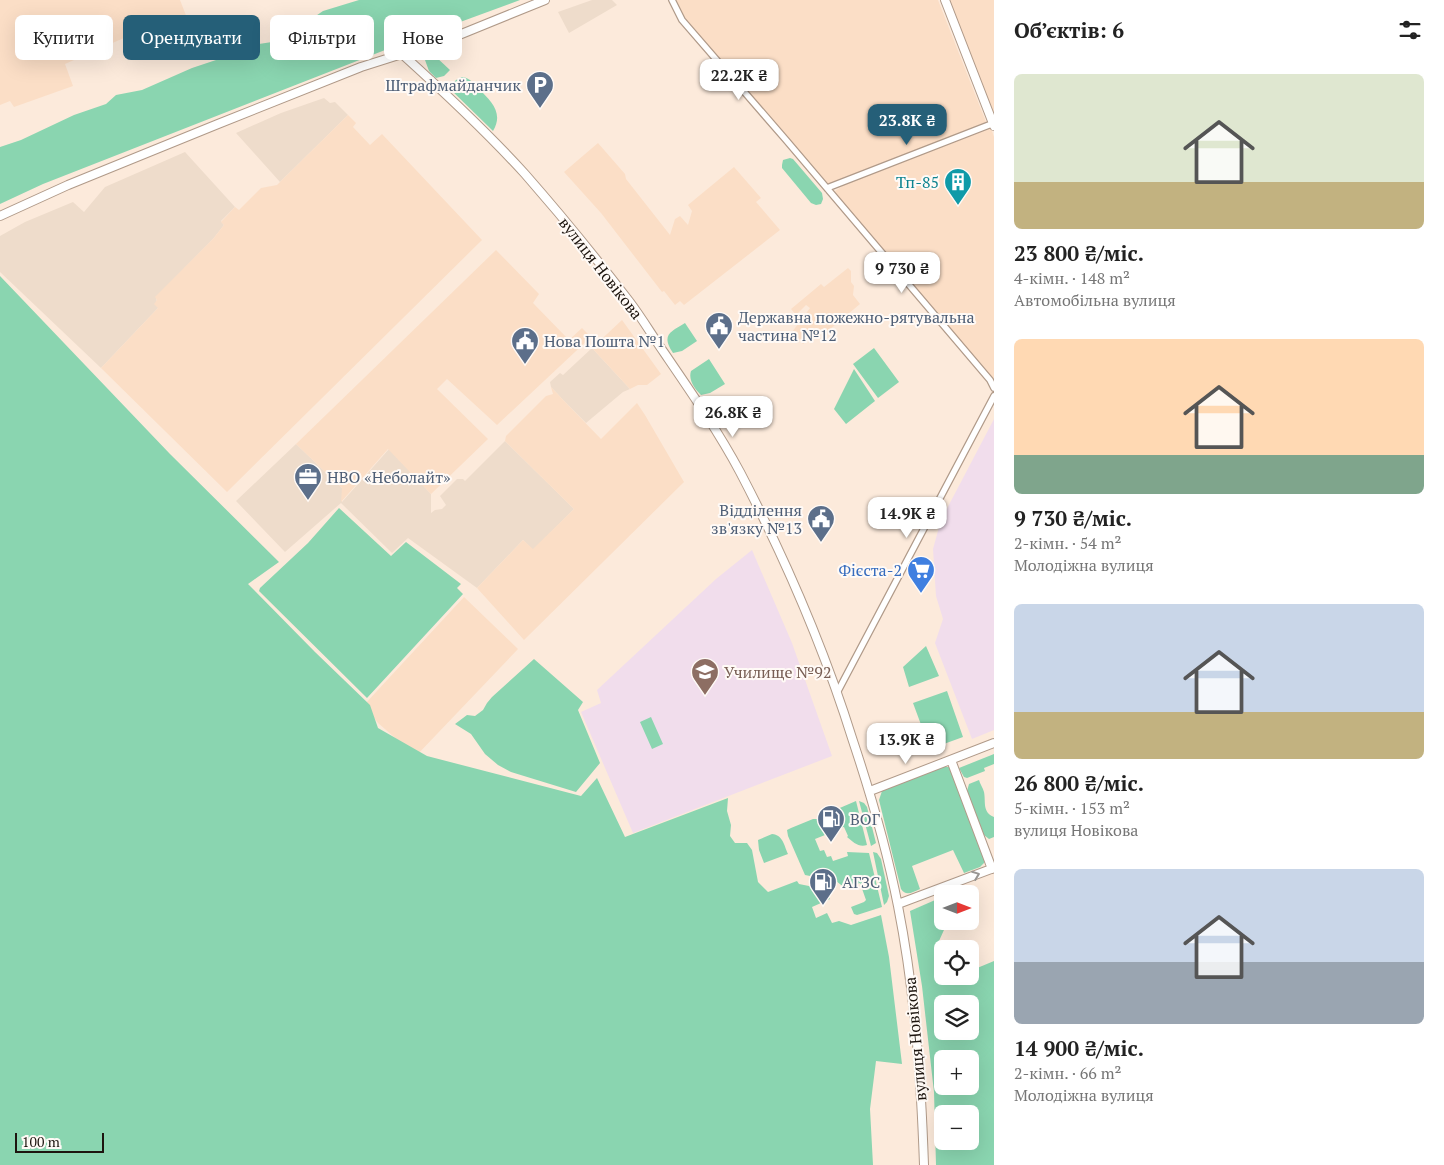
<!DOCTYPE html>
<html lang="uk">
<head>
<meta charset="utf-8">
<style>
  :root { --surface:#fff; --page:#f6f6f6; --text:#222; --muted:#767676; --accent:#255f78 }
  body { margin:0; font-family:"PT Serif",serif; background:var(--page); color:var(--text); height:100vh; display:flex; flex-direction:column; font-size:19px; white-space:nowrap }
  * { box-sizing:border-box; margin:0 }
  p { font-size:16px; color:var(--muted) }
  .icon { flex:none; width:28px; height:28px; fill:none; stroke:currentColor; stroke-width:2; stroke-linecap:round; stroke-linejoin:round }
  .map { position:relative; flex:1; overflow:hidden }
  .panel { display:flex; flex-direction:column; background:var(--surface); width:450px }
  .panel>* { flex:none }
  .guide { position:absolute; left:15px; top:15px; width:475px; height:45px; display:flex; gap:10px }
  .needle { width:32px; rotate:90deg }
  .buttons { position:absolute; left:934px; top:885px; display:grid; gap:10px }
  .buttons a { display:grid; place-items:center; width:45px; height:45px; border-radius:8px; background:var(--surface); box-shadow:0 5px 20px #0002; font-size:25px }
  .scale { position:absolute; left:15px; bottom:12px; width:89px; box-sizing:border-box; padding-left:5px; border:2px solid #1d150f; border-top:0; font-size:14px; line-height:18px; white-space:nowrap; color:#1d150f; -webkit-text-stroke:4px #fffaf6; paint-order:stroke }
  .price { position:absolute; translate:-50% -42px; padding:0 11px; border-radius:10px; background:#fff; color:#222; font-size:16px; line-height:32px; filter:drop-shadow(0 1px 2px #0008) }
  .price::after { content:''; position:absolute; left:50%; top:30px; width:15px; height:11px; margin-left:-8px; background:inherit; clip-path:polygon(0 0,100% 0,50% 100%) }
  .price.on { background:var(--accent); color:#fff }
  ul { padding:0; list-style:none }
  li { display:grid; align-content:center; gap:10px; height:265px; padding:0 20px }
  li span { display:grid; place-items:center; height:155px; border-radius:8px; color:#555 }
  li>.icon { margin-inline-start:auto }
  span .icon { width:90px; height:90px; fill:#fffc; stroke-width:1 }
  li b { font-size:21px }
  h2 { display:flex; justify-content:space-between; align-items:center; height:60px; padding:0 20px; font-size:21px }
  .chip { padding:0 18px; border-radius:8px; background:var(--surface); box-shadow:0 5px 20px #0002; font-size:18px; line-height:45px }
  .chip.on { background:var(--accent); color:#fff }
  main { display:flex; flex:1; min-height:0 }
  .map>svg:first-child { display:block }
  .commercial { fill:#eedccb }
  .built { fill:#fbdec6 }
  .education { fill:#f1ddec }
  .green { fill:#8ad5b0; fill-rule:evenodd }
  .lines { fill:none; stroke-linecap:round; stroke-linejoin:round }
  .street-casing { stroke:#b09a89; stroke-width:8 }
  .secondary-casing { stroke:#b09a89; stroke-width:10 }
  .street { stroke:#fff; stroke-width:5.5 }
  .secondary { stroke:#fff; stroke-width:8 }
  .oneway { stroke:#999693 }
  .labels { text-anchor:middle; stroke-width:4; stroke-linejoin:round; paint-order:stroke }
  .service-label { font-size:16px; fill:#4e5e75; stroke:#fffaf6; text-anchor:start }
  .culture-label { font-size:16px; fill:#0d838f; stroke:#fffaf6; text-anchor:end }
  .street-label { font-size:16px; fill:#1d150f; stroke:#fffaf6 }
  .shop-label { font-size:16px; fill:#366cbe; stroke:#fffaf6; text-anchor:end }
  .education-label { font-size:16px; fill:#785e54; stroke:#fffaf6; text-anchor:start }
</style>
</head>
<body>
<main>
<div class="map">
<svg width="994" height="1165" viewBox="0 0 994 1165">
  <rect width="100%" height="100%" fill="#fceadb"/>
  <path class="commercial" d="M592,0H612L617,5L569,33L558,12Z
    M324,98L330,103L335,102L348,115L280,182L236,133L281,113Z
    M185,152L235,207L221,221L224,225L213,239L156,297L158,308L101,368L0,272V236L25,222L73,202L84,212L105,187Z
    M592,348L630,389L623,392L586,423L566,403L551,387L550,382L560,373L563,375Z
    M505,441L574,509L533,550L523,540L477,588L408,538L392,553L341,503L285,552L236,501L296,444L342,488V502L389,449L431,494V513L435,510L442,509L446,505L440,496L457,479H463L465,481Z"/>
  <path class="built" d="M0,0H180L194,36V40L153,55L142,30L65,64L73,86L14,107L10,101L0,105Z
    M669,0H938L986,122L829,185Z
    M948,0H994V116Z
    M348,115L356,123L353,127L370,145L382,134L482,240L227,492L101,368L158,308L154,304L157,300L155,297L213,239L224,225L221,222L235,207L239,210L261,188L277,185Z
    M991,128L994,137V380L837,199L835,191L844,185Z
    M598,143L625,174L626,179L670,235L675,219L680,216L688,225L692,211L688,205L734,167L761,198L756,202L780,230L684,305L680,301L675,305L664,291L662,292L601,213L564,172Z
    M496,250L539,294L533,303L569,340L582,328L591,337L497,425L447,379L437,389L488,439L431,494L388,449L341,502L342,488L296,444Z
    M848,268L851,271V282L854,286L853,295L860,304L823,335L819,330L803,344L792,332L810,308L806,305L796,315L791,309L821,284L824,287Z
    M622,320L661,374L647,385H638L630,389L592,348Z
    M551,387L566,403L601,439L637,403L645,415L684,482L524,640L477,588L523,540L533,549L574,509L505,441L506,436L546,396L553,394Z
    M464,597L518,649L416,756L378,723L364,705Z"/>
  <path class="education" d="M994,419V730L972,739L935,643L943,619L936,596L933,549L941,520Z
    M752,550L792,643L832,756L633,833L581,712L601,703L597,690L716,579Z"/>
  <path class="green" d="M359,0H520L403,43L43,184L0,204V147L21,140L74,115L106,104L116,95L142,90L192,68L222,58L245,46L272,42L291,33L323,11Z
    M435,56L450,70L444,76L436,78L429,71L425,60Z
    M462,77C470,78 474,83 479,89C491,101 504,113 493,131L449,88L456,80Z
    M790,158L793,159L822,193L823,199L821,204L816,205L811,203L782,168V165L783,160Z
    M0,276L170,454L279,562L248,584L315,652L370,705L378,728L427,756L581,796L597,778L625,837L728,798L727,811L731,825L730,836L735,843H747L752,850L758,882L768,892L797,881L799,884L824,889L830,899L812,907L816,918L827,913L832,923L839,921L851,925L881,915L889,957L902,1064L876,1061L870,1109L873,1165H0Z
    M685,323L697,341L682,351L673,353C661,335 670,332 685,323Z
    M874,348L899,382L878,398L853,364Z
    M709,359L725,384L710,393L701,395C695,389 688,380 691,371Z
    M854,369L875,401L846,424L834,409Z
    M339,508L391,556L406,542L461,584L457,588L463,594L367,698L259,591L260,588L308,543Z
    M926,646L939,676L909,687L903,667Z
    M534,659L583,702L578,710L600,763L576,792L511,772L498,765L485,754L471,734L455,724L467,715L475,716L483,710L487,703L492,697Z
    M947,691L963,737L930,749L913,703Z
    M651,717L663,744L652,749L640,722Z
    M994,754V764L984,768L985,771L967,778L964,777L959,768Z
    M942,767H949L951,769L985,860L984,863L980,867L964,873L953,850L912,866L920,889C913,892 906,897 901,889L879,800L882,791Z
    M979,780C980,784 983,788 984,792C986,802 982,812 994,817V837L989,839L984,835L967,791L969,784Z
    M856,801L867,845C859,848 853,842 847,837L848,836L844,827L839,828L833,816L835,810Z
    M859,801L864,803L867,807L876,843L871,846Z
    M813,819H818L825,835L815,839L820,851L824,850L827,857L831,856L833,861L848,856L847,852L869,853L882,907L857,915L854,914L851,907L864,902L866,900L860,883L845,888L836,881L805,875L788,836L787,830L791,828Z
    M772,834C783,835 784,845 788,854L764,863L759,850L758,840Z
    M873,852L877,853L881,859L889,896L887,902L884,905Z
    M942,897V921H948L939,941L942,951V976H951L952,978L957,976H970V971L994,961V1165H936L934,1092L922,986L910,911ZM942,1004H970V1031H942ZM942,1059H970V1086H942ZM942,1114H970V1141H942Z"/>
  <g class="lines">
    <defs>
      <path id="street" d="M672,0L682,20L786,140L990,380L994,388
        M827,188L994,123
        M838,691L994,396"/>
      <path id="secondary" d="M945,0L994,126
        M402,54C444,92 486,131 525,174C561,215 596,258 629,301C642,318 653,337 665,354C691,392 718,431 740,472C785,558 824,648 853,741C871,795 887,850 898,906C915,992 921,1078 924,1165
        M0,216L68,185L218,124L361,67L402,54L427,48L545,0
        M951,760L992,869
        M870,791L994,743
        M898,904L994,868"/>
    </defs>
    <use href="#street" class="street-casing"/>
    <use href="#secondary" class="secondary-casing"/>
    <use href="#street" class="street"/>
    <use href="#secondary" class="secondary"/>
  </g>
  <defs><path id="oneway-chevron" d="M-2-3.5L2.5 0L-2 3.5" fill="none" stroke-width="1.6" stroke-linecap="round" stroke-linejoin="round" transform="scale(1.25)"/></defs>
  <use class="oneway" href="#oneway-chevron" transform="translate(976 875) rotate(-21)"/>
  <defs>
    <symbol id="parking-pin" viewBox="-11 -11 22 30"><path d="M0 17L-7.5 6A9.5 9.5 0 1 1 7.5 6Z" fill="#5c6f8a" stroke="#fffaf6"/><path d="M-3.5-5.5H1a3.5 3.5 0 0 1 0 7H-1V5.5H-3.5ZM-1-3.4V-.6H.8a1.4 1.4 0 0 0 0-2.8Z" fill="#fff"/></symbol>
    <symbol id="building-pin" viewBox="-11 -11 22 30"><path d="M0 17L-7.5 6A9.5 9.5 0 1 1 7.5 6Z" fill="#0f9aa8" stroke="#fffaf6"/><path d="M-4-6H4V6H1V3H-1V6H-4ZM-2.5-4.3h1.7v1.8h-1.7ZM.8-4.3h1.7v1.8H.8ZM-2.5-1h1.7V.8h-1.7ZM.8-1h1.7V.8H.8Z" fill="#fff"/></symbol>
    <symbol id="civic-pin" viewBox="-11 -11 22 30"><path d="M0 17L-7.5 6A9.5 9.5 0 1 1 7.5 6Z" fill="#5c6f8a" stroke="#fffaf6"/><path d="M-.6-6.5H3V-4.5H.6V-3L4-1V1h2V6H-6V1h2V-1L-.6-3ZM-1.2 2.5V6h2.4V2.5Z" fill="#fff"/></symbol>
    <symbol id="office-pin" viewBox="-11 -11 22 30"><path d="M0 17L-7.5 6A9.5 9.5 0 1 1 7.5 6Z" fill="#5c6f8a" stroke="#fffaf6"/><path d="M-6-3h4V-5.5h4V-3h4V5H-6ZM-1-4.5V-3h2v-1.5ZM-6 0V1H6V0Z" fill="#fff"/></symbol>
    <symbol id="supermarket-pin" viewBox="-11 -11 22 30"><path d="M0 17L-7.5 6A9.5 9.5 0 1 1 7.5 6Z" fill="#3f7fe0" stroke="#fffaf6"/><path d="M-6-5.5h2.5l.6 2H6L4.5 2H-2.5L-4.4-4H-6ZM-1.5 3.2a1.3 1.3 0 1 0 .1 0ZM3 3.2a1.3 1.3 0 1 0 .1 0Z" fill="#fff"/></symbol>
    <symbol id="university-pin" viewBox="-11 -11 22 30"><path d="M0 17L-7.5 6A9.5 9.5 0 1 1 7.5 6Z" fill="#8d6e63" stroke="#fffaf6"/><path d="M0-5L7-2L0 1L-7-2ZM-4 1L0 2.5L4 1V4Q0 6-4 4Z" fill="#fff"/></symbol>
    <symbol id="fuel-pin" viewBox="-11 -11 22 30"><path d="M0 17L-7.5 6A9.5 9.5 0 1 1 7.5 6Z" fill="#5c6f8a" stroke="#fffaf6"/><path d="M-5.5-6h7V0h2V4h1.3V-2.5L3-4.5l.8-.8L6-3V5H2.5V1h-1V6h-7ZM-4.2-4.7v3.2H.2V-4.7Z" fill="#fff"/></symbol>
  </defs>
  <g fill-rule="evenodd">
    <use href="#parking-pin" x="524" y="69" width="32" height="43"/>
    <use href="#building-pin" x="942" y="166" width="32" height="43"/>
    <use href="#civic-pin" x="703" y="310" width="32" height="43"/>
    <use href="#civic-pin" x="509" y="325" width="32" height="43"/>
    <use href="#office-pin" x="292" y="461" width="32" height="43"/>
    <use href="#civic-pin" x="805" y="503" width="32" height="43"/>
    <use href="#supermarket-pin" x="905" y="554" width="32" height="43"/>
    <use href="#university-pin" x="689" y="656" width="32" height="43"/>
    <use href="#fuel-pin" x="815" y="803" width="32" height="43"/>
    <use href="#fuel-pin" x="807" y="866" width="32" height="43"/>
  </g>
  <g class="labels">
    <g class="service-label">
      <text x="521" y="91" text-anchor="end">Штрафмайданчик</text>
      <text x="738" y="323">Державна пожежно-рятувальна<tspan x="738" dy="18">частина №12</tspan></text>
      <text x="544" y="347">Нова Пошта №1</text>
      <text x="327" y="483">НВО «Неболайт»</text>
      <text x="802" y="516" text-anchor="end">Відділення<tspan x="802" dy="18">зв'язку №13</tspan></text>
      <text x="850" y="825">ВОГ</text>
      <text x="842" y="888">АГЗС</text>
    </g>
    <g class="culture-label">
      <text x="939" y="188">Тп-85</text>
    </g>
    <g class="street-label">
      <text transform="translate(601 268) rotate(52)" y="6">вулиця Новікова</text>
      <text transform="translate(915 1039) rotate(-95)" y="6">вулиця Новікова</text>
    </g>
    <g class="shop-label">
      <text x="902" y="576">Фiєста-2</text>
    </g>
    <g class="education-label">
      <text x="724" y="678">Училище №92</text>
    </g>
  </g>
</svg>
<div class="buttons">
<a><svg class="needle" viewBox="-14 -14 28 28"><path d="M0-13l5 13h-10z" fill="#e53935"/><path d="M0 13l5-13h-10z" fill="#767676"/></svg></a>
<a><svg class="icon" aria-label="locate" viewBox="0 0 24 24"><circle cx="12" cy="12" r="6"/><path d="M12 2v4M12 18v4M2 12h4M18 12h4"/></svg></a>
<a><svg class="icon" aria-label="layers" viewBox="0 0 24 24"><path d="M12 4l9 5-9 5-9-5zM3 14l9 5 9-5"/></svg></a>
<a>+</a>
<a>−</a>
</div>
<div class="scale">100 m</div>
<b class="price" style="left:739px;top:101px">22.2K ₴</b>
<b class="price on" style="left:907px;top:146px">23.8K ₴</b>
<b class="price" style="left:902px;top:294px">9 730 ₴</b>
<b class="price" style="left:733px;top:438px">26.8K ₴</b>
<b class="price" style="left:907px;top:539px">14.9K ₴</b>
<b class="price" style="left:906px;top:765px">13.9K ₴</b>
<div class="guide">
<a class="chip">Купити</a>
<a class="chip on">Орендувати</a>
<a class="chip">Фільтри</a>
<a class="chip">Нове</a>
</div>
</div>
<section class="panel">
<h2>Об’єктів: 6<svg class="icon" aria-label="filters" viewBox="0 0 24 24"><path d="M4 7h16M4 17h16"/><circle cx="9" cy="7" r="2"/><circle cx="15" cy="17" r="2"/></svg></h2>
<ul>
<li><span style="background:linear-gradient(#dfe7d0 70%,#c2b280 0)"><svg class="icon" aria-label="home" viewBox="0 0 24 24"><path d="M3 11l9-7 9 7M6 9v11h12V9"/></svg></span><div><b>23 800 ₴/міс.</b><p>4-кімн. · 148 m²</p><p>Автомобільна вулиця</p></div></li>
<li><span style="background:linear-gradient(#ffd9b3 75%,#7fa58c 0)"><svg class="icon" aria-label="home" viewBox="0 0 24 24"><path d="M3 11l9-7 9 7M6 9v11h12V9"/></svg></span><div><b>9 730 ₴/міс.</b><p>2-кімн. · 54 m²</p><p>Молодіжна вулиця</p></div></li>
<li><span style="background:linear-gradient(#c9d6e8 70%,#c2b280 0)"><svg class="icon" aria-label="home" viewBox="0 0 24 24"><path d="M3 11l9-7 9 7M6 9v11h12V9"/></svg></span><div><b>26 800 ₴/міс.</b><p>5-кімн. · 153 m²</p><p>вулиця Новікова</p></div></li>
<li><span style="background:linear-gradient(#c9d6e8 60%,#9aa5b1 0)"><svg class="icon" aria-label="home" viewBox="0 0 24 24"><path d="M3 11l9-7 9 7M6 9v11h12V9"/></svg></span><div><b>14 900 ₴/міс.</b><p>2-кімн. · 66 m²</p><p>Молодіжна вулиця</p></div></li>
</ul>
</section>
</main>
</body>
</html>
